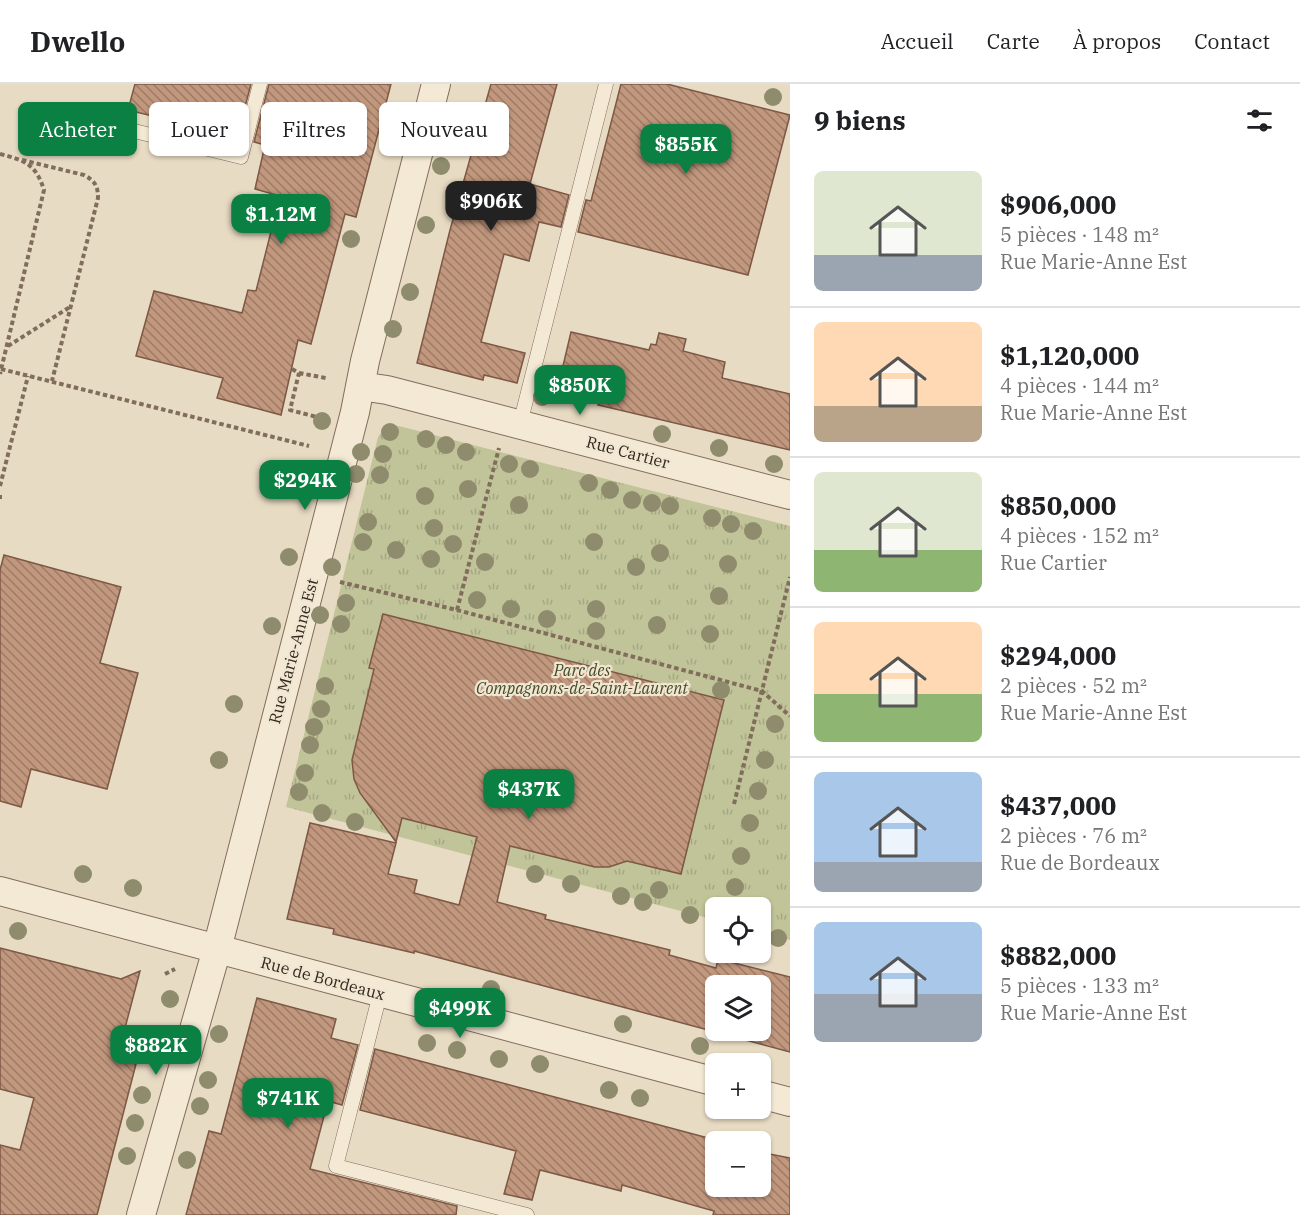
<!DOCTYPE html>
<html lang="fr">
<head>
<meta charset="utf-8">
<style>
  :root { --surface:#fff; --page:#f6f6f6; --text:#202124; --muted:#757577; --line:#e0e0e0; --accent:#0b8043 }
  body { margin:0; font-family:"IBM Plex Serif",serif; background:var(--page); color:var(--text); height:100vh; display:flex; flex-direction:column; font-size:22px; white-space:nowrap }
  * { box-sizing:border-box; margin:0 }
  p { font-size:20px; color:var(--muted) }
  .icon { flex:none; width:33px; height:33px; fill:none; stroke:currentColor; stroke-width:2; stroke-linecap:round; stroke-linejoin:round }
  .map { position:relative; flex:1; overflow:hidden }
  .details { display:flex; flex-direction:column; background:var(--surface); width:510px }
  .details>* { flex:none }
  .guide { position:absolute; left:18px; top:18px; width:570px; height:54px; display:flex; gap:12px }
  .controls { position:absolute; left:705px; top:813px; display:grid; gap:12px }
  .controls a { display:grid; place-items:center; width:66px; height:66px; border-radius:9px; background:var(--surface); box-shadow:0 2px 4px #0004; font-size:30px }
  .price { position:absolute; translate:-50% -51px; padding:0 14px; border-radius:12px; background:var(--accent); color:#fff; font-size:20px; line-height:39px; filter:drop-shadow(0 2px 3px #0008) }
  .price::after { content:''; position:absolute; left:50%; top:36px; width:18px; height:14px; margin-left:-9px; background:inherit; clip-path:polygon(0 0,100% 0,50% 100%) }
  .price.active { background:#222; color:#fff }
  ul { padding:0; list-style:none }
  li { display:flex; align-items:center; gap:18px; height:150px; padding:0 24px }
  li+li { border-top:2px solid var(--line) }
  li span { display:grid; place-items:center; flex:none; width:168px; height:120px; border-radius:9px; color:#555 }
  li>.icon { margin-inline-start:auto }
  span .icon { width:72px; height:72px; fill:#fffc; stroke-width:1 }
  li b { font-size:26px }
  h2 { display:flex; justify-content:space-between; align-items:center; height:72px; padding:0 24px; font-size:26px }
  .tag { padding:0 21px; border-radius:9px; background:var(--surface); box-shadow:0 2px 4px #0004; font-size:21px; line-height:54px }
  .tag.active { background:var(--accent); color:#fff }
  header { display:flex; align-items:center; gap:36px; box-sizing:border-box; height:84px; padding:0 30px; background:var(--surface); border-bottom:2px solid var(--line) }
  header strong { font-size:28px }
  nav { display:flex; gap:33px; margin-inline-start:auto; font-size:21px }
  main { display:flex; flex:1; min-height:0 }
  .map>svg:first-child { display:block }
  .grass { fill:url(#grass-tufts) }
  .building { fill:url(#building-back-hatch); stroke:#7c5845; stroke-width:1.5; fill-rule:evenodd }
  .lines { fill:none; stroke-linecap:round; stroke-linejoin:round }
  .service-casing { stroke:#806d5c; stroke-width:15 }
  .minor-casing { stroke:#806d5c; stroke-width:30 }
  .path { stroke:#806d5c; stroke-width:4; stroke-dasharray:4.5 3; stroke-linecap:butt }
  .service { stroke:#f4e9d5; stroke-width:14 }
  .minor { stroke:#f4e9d5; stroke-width:28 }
  .tree { fill:#8e8c6d }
  .labels { text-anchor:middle; stroke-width:4.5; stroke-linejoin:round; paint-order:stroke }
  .street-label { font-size:16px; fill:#31271e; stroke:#f0e6d1 }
  .park-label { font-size:16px; font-style:italic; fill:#444b27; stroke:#f0e6d1 }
</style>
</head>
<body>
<header>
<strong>Dwello</strong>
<nav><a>Accueil</a><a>Carte</a><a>À propos</a><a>Contact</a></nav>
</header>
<main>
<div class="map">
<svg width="790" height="1131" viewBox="0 0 790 1131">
  <defs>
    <pattern id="grass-tufts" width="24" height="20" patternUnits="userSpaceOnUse" patternTransform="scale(1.5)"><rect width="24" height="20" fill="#c1c498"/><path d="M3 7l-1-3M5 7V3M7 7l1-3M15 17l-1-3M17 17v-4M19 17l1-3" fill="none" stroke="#a6a883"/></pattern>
    <pattern id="building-back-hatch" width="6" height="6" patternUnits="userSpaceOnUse" patternTransform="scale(1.5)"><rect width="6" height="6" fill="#c1977d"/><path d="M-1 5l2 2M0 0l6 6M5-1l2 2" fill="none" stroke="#9d7b66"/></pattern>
  </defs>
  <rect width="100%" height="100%" fill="#e8dbc3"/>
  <path class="grass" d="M390,342H399L790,442V856L761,848L760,824H716L715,836L286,723L378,353L383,346Z"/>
  <path class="building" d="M135,0H251L237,53L128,26Z
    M269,0H391L356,133L345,130L311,260L298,256L281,331L217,314L223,294L136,272L154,207L242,229L248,206L256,207L280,112L255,105L265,61L254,58Z
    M491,0H557L530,100L569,111L561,143L539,138L529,177L504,170L481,258L525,269L517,299L484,291L483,296L417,279L450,146Z
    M621,0H667L790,31L748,191L578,148L586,116L591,117Z
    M571,248L649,266L651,260L656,261L659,249L686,255L683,267L725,278L722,294L790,310V366L598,321L601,309L559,299Z
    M4,471L121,503L100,579L138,589L107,705L31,685L21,723L0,717V486Z
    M383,530L724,616L681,790L627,777L609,783H595L510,762L497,818L546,831L545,835L670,866L669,871L716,884L718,875L790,893V968L414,867V869L333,850L334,845L287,835L310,739L396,759L388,790L417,796L414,809L459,821L477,753L402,734L396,758L360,709L354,695L352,676L374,585L369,584ZM716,902H760V946H716Z
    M0,864L121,895L140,887L125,944L144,949L97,1131H0V1061L20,1066L34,1014L0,1005Z
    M257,914L336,935L331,954L358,961L342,1021L328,1017L310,1085L457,1122L456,1131H186L209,1047L221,1050Z
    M375,965L723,1058H716V1102H760V1068L790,1074V1131H713L714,1127L622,1101L621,1107L540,1086L532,1116L504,1110L516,1067L360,1026Z"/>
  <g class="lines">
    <defs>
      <path id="service" d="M89,36L241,73L260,0
        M520,340L606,0
        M380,910L336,1082L527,1131"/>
      <path id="minor" d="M360,302L387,306L790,411
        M0,807L716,998
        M760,1010L790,1018
        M141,1131L217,865L355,328L365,277L436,0"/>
    </defs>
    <use href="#service" class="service-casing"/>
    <use href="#minor" class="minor-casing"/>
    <path class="path" d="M0,70C24,76 36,80 44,106L0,290
      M22,76L84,91C95,97 98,102 98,114L52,297
      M8,262L70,223
      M1,285L309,362
      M292,285L299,289L290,326L317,333
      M299,289L326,294
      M0,402L28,292
      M0,413H2
      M340,498L457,526L762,607L790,632
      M457,526L499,364
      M734,720L790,493
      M165,890L175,885"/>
    <use href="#service" class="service"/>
    <use href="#minor" class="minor"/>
  </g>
  <g class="tree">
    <circle cx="773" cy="13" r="9"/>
    <circle cx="448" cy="51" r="9"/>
    <circle cx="441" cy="82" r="9"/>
    <circle cx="426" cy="141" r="9"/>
    <circle cx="351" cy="155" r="9"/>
    <circle cx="410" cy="208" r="9"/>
    <circle cx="393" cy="245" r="9"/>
    <circle cx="542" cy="313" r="9"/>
    <circle cx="322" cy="337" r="9"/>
    <circle cx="390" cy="348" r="9"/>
    <circle cx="662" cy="350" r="9"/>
    <circle cx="426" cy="355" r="9"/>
    <circle cx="446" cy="361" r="9"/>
    <circle cx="719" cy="364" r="9"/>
    <circle cx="361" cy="368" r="9"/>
    <circle cx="466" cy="368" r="9"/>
    <circle cx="383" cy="370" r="9"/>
    <circle cx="509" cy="380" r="9"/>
    <circle cx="774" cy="380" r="9"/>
    <circle cx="530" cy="385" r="9"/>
    <circle cx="356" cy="390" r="9"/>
    <circle cx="380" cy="391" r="9"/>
    <circle cx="589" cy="399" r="9"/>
    <circle cx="468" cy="405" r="9"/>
    <circle cx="610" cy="406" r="9"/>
    <circle cx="425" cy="412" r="9"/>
    <circle cx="632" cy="416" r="9"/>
    <circle cx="652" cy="419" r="9"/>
    <circle cx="519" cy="421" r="9"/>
    <circle cx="670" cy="422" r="9"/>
    <circle cx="712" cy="434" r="9"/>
    <circle cx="368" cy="438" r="9"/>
    <circle cx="731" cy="440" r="9"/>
    <circle cx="434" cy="444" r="9"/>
    <circle cx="753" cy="447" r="9"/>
    <circle cx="363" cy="458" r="9"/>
    <circle cx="594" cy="458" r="9"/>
    <circle cx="453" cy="460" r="9"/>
    <circle cx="396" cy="466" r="9"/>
    <circle cx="660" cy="469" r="9"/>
    <circle cx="289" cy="473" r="9"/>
    <circle cx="431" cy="475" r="9"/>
    <circle cx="485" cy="478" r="9"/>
    <circle cx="728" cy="480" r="9"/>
    <circle cx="332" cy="483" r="9"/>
    <circle cx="636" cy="483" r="9"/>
    <circle cx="719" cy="512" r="9"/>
    <circle cx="477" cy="516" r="9"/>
    <circle cx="346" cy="519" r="9"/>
    <circle cx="511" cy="525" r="9"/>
    <circle cx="596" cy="525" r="9"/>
    <circle cx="320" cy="531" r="9"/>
    <circle cx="547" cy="535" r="9"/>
    <circle cx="341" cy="540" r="9"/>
    <circle cx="657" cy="541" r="9"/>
    <circle cx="272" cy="542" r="9"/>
    <circle cx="596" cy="547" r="9"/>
    <circle cx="710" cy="550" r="9"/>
    <circle cx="325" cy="602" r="9"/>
    <circle cx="721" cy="606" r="9"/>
    <circle cx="234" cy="620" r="9"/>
    <circle cx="321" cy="625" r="9"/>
    <circle cx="775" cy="640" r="9"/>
    <circle cx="314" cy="643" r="9"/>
    <circle cx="310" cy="661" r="9"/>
    <circle cx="219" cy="676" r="9"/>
    <circle cx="765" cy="676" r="9"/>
    <circle cx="305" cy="689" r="9"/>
    <circle cx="758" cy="707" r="9"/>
    <circle cx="299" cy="708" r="9"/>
    <circle cx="322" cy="729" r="9"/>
    <circle cx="355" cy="738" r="9"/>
    <circle cx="750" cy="739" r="9"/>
    <circle cx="741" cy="772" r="9"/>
    <circle cx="83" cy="790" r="9"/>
    <circle cx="535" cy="790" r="9"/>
    <circle cx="571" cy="800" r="9"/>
    <circle cx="735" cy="803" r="9"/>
    <circle cx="133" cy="804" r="9"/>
    <circle cx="659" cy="806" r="9"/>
    <circle cx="621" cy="812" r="9"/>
    <circle cx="643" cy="818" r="9"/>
    <circle cx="690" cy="831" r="9"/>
    <circle cx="18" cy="847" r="9"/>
    <circle cx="778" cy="854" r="9"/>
    <circle cx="491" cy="905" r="9"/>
    <circle cx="170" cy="915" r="9"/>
    <circle cx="623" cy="940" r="9"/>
    <circle cx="219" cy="950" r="9"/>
    <circle cx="157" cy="957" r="9"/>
    <circle cx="427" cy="959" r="9"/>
    <circle cx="700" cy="962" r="9"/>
    <circle cx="457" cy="966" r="9"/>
    <circle cx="499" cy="975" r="9"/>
    <circle cx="540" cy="980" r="9"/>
    <circle cx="208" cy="996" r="9"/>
    <circle cx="609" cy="1006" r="9"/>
    <circle cx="142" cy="1011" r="9"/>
    <circle cx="640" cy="1014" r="9"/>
    <circle cx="200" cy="1022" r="9"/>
    <circle cx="135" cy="1039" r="9"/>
    <circle cx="127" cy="1072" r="9"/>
    <circle cx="187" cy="1076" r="9"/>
  </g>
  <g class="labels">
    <g class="street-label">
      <text transform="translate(628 368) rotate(15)" y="6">Rue Cartier</text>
      <text transform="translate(293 567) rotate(-75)" y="6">Rue Marie-Anne Est</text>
      <text transform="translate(323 894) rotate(15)" y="6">Rue de Bordeaux</text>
    </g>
    <g class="park-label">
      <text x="582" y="592">Parc des<tspan x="582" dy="18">Compagnons-de-Saint-Laurent</tspan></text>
    </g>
  </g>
</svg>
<div class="controls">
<a><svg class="icon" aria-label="locate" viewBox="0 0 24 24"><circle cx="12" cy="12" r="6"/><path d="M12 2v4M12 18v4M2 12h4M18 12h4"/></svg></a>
<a><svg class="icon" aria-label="layers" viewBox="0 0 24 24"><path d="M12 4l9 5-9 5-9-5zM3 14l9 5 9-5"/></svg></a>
<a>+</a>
<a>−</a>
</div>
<b class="price" style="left:686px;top:91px">$855K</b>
<b class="price active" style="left:491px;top:148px">$906K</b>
<b class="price" style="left:281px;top:161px">$1.12M</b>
<b class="price" style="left:580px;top:332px">$850K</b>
<b class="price" style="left:305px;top:427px">$294K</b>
<b class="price" style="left:529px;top:736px">$437K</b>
<b class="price" style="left:460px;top:955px">$499K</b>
<b class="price" style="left:156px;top:992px">$882K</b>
<b class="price" style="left:288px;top:1045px">$741K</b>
<div class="guide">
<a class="tag active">Acheter</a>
<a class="tag">Louer</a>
<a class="tag">Filtres</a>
<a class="tag">Nouveau</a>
</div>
</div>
<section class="details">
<h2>9 biens<svg class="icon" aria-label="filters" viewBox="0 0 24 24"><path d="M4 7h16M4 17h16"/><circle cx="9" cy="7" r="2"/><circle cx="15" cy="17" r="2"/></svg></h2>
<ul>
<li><span style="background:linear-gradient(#dfe7d0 70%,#9aa5b1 0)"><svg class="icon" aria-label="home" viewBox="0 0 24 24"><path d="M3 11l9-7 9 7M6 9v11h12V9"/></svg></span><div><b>$906,000</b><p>5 pièces · 148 m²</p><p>Rue Marie-Anne Est</p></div></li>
<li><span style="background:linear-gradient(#ffd9b3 70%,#b9a48a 0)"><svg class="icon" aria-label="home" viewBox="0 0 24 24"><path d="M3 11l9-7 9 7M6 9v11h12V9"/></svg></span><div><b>$1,120,000</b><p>4 pièces · 144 m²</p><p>Rue Marie-Anne Est</p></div></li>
<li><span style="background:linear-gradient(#dfe7d0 65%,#8fb573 0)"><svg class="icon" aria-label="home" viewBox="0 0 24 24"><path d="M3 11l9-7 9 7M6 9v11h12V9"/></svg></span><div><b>$850,000</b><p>4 pièces · 152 m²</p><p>Rue Cartier</p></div></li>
<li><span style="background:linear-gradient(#ffd9b3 60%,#8fb573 0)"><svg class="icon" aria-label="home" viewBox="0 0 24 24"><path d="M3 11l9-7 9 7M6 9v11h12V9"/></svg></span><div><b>$294,000</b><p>2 pièces · 52 m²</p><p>Rue Marie-Anne Est</p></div></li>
<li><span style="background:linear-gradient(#a9c7e8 75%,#9aa5b1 0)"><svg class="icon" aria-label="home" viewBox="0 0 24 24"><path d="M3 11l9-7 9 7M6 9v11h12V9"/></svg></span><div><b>$437,000</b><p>2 pièces · 76 m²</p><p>Rue de Bordeaux</p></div></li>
<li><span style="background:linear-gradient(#a9c7e8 60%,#9aa5b1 0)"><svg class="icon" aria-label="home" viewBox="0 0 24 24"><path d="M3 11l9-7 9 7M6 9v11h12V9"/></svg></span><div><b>$882,000</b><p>5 pièces · 133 m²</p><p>Rue Marie-Anne Est</p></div></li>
</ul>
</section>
</main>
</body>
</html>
